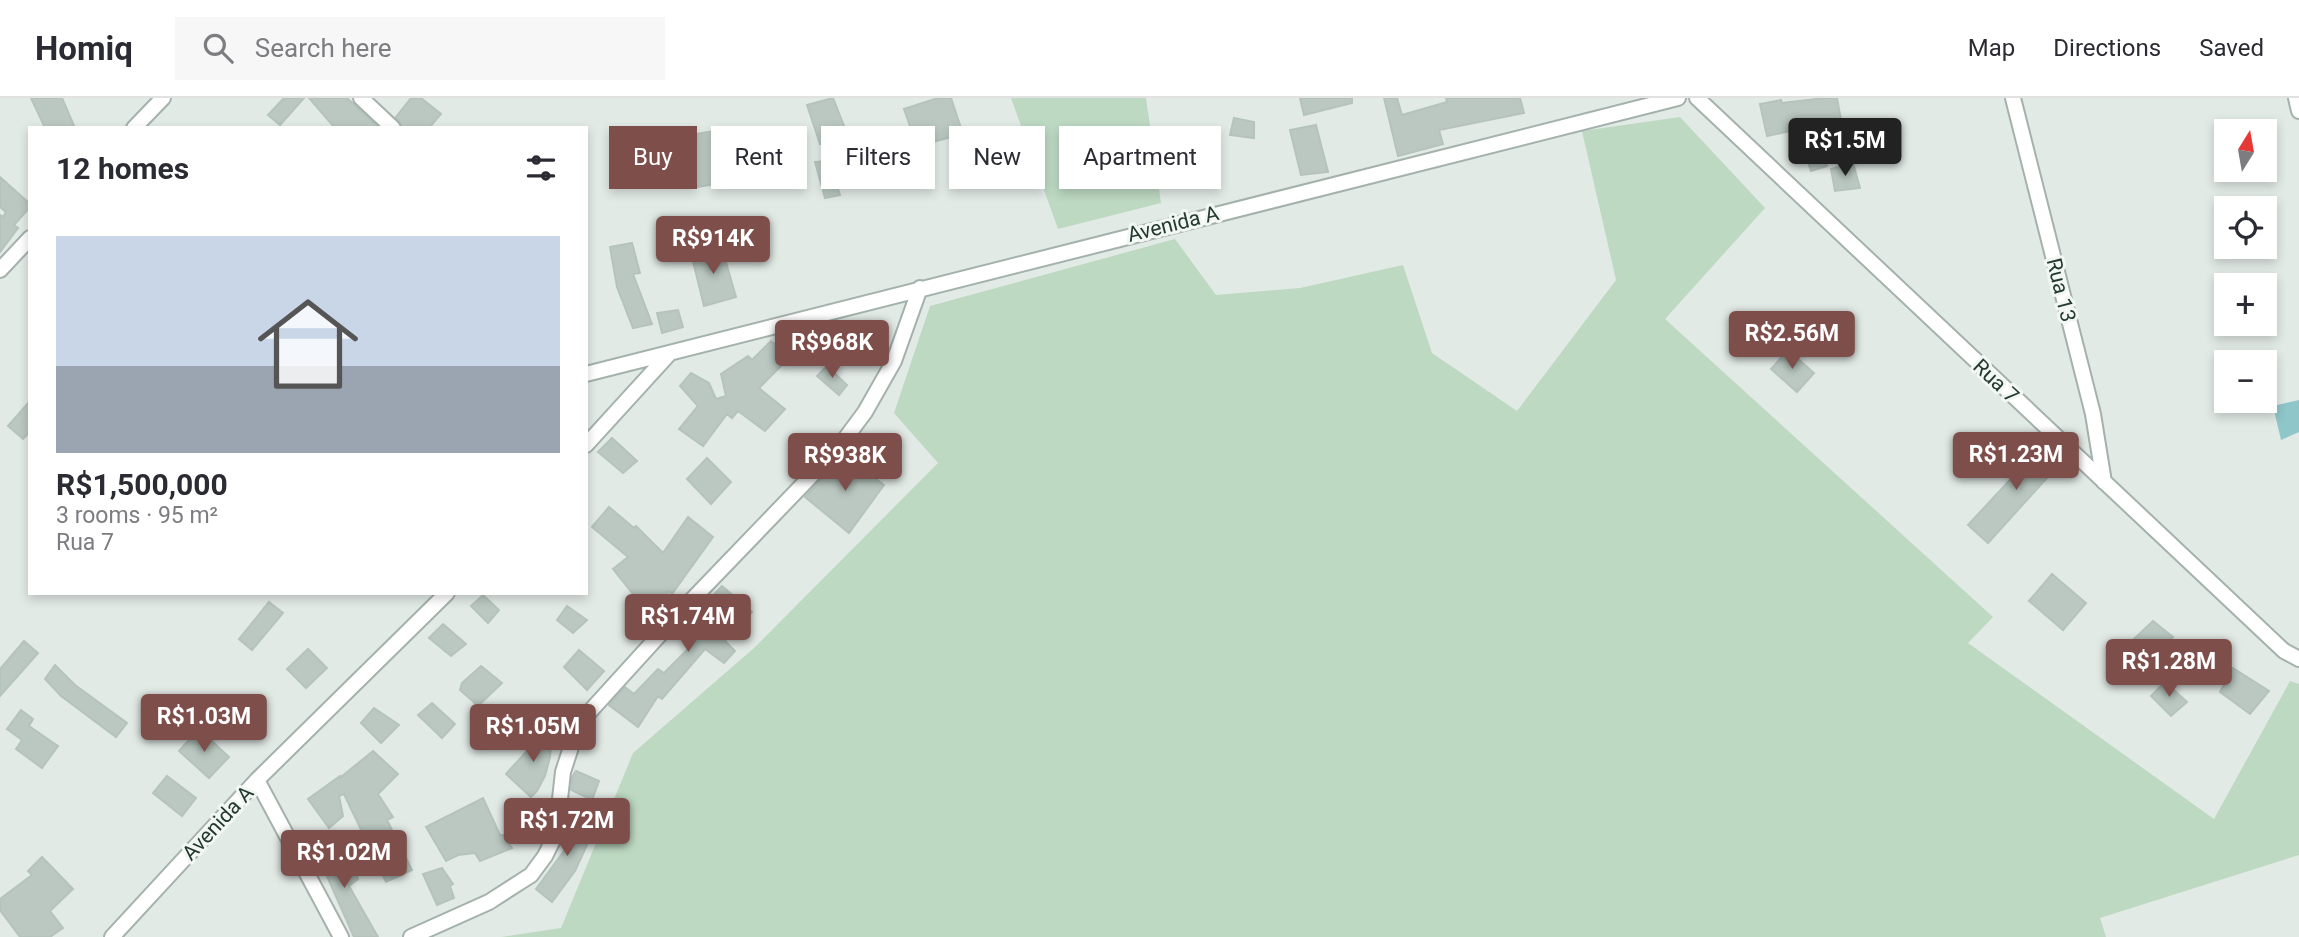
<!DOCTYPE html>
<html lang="en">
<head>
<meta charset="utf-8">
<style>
  :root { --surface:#fff; --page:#f7f7f7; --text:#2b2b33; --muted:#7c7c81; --line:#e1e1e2; --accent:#7e4f4a }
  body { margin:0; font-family:Roboto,sans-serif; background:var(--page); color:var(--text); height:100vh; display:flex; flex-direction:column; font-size:26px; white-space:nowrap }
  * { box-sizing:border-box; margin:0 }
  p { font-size:23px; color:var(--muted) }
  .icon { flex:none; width:38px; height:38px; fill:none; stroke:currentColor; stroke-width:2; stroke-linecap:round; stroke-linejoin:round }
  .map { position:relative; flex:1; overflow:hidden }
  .sheet { position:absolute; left:28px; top:28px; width:560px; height:469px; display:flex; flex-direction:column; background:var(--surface); border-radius:0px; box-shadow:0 4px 10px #0003 }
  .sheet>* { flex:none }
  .top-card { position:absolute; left:609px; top:28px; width:665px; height:63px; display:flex; gap:14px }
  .needle { width:46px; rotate:11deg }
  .controls { position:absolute; left:2214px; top:21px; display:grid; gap:14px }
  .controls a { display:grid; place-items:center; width:63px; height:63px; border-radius:0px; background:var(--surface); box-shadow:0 4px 10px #0003; font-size:35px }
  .price { position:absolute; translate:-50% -60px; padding:0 16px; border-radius:7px; background:var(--accent); color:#fff; font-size:23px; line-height:46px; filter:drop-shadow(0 2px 4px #0008) }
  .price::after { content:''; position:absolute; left:50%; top:42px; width:21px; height:16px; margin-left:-10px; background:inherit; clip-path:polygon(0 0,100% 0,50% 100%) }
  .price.on { background:#222; color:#fff }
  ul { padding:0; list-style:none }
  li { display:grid; align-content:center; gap:14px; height:371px; padding:0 28px }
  li span { display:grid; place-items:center; height:217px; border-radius:0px; color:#555 }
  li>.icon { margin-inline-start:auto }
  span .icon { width:126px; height:126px; fill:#fffc; stroke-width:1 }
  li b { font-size:30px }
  h2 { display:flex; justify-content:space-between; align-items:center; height:84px; padding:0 28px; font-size:30px }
  .tag { padding:0 24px; border-radius:0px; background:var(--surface); box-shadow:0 4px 10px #0003; font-size:24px; line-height:63px }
  .tag.on { background:var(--accent); color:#fff }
  header { display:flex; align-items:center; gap:42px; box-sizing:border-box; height:98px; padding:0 35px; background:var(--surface); border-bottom:2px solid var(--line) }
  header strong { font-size:33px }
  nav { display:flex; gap:38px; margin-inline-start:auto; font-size:24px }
  .search { width:490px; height:63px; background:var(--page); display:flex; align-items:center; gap:18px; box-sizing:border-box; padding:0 24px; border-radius:0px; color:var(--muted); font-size:26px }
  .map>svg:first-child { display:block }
  .green { fill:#bdd9c2 }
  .water { fill:#8fc6ca }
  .building { fill:#bac8c1; stroke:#b5c3bc; stroke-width:2 }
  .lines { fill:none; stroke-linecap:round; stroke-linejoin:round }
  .street-casing { stroke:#a5b1ac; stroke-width:18 }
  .street { stroke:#fff; stroke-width:14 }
  .labels { text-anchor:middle; stroke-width:6; stroke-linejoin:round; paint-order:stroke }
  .street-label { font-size:21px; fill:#243931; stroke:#f2f7f4 }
</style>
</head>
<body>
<header>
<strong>Homiq</strong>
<div class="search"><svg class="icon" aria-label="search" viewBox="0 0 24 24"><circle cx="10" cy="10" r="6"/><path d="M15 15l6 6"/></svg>Search here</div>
<nav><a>Map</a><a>Directions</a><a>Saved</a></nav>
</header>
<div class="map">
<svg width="2299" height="839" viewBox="0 0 2299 839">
  <rect width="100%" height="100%" fill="#e2eae6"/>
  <path class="green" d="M1011,0H1146L1161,105L1058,131Z
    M1680,19L1765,110L1665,221L1993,519L1968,545L2214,721L2290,583L2299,586V757L2100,820L2106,839H501L561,830L633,655L754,550L938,365L894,315L930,208L1175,141L1216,197L1300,190L1403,167L1432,255L1517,313L1616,182L1582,33Z"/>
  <path class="water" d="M2299,302V334L2281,342L2273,308Z"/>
  <path class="building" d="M31,0H62L75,30H45Z
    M284,0H304L280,27L268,17Z
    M309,0H347L379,30H335Z
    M411,0H421L441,16L429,30H402L396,19Z
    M833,0L848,38L820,46L807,7Z
    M938,0H951L963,36L917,48L904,11Z
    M1300,0H1352V5L1304,17Z
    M1384,0H1397L1402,17L1447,4L1446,0H1520L1524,15L1439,32L1443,46L1398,58Z
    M1825,0H1837L1841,22L1767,38L1760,6L1781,2L1782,5Z
    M1234,20L1254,24V40L1230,37Z
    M1316,27L1328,74L1301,77L1290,32Z
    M714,33L727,84L691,90L674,40Z
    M1822,48L1827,68L1811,73L1805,54Z
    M829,63L840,97L825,100L815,64Z
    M1853,65L1860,90L1835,93L1831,71Z
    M0,79L30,106V109L14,127L18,130L0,154V117L3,119L6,114L0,109Z
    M632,145L640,175L633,176L652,226L633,230L617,189L610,149Z
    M721,147L736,199L704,208L691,155Z
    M678,212L683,229L662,235L657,215Z
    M771,243L790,259L759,290L785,311L765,333L738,313L732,320L727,316L703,348L679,331L698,308L680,288L691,275L709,285L716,301L726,298L721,276L748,258L752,262Z
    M1788,252L1814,275L1797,294L1771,271Z
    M827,268L847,287L839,297L817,278Z
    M30,303V334L23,341L8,328Z
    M612,340L637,363L623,375L598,354Z
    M2046,343L2065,360L1988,445L1968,427Z
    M844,357L884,387L849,435L805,399Z
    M707,360L731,384L711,406L687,381Z
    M609,409L634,430L636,428L663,455L688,419L713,439L672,496L669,493L654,514L633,496L613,471L628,459L592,429Z
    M2052,476L2086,505L2063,532L2029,503Z
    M722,488L752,514L725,543L735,553L724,565L705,551L662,601L658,598L638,629L609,607L625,589L634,596L658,571L664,575L695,544L687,539L701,522L693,515L705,504L706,505Z
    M483,497L499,512L488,525L471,508Z
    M269,504L283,515L252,552L239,541Z
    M567,508L587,522L573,535L557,522Z
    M2153,523L2173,539L2136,571L2120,554Z
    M443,526L466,546L451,558L429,540Z
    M24,543L38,555L0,598V571Z
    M308,551L327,570L306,590L287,571Z
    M579,552L604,573L587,592L564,569Z
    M55,567L75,587L127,625L116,639L61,598L45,581Z
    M481,568L502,585L478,608L460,592L462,585Z
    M2233,570L2269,593L2250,616L2220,594Z
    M2165,584L2187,604L2171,618L2151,598Z
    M432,605L455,626L442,640L418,617Z
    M374,610L399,627L381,645L361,625Z
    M21,612L33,621L29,628L58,648L42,670L16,651L22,642L7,631Z
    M553,624L550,659L545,678L537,693L531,699L506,676Z
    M199,631L229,659L209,680L179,653Z
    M373,653L398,676L378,696L393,719L387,722L412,772L386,784L344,696L339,698L343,718L329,730L308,701L340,678L341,679Z
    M576,673L599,683L592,702L571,692L572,679Z
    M167,678L196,700L182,718L153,695Z
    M483,700L500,737H503L512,750L480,763L475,755L458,757L446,763L426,729Z
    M568,718L593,727L587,747L575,773L552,804L536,791L572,742L563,738Z
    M320,735L338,772L354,766L358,781L349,788L378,839H354L310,740Z
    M42,759L73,791L50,813L63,830L50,839H20L0,812V801L32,777L28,773Z
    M442,770L453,786L450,788L454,800L437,807L423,776Z"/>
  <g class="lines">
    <defs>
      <path id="street" d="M361,0L393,30
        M1697,0L2284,553L2299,561
        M2013,0L2093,316L2104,384
        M2296,0L2299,13
        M134,30L163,0
        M0,172L30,140
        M586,276L1678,0
        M586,347L669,256
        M257,682L341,839
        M112,839L257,682L447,495
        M411,839L489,804L531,777L545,758L552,744L558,719L563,674L572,646L584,620L684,510L839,349L865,314L894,263L920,190"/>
    </defs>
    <use href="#street" class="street-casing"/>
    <use href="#street" class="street"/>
  </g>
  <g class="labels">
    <g class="street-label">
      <text transform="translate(1173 126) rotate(-14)" y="7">Avenida A</text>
      <text transform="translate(2061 192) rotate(76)" y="7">Rua 13</text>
      <text transform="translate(1996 283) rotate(43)" y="7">Rua 7</text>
      <text transform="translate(218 725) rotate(-47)" y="7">Avenida A</text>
    </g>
  </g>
</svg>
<div class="controls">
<a><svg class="needle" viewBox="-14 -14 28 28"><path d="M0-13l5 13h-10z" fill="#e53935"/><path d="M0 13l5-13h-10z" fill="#7c7c81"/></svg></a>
<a><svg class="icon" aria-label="locate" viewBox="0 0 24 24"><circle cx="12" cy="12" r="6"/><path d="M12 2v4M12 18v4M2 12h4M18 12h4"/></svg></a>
<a>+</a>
<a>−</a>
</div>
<b class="price on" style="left:1845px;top:80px">R$1.5M</b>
<b class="price" style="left:713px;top:178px">R$914K</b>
<b class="price" style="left:1792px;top:273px">R$2.56M</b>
<b class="price" style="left:832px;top:282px">R$968K</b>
<b class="price" style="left:2016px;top:394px">R$1.23M</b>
<b class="price" style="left:845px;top:395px">R$938K</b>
<b class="price" style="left:688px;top:556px">R$1.74M</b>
<b class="price" style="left:2169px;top:601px">R$1.28M</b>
<b class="price" style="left:204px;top:656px">R$1.03M</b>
<b class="price" style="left:533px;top:666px">R$1.05M</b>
<b class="price" style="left:567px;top:760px">R$1.72M</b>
<b class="price" style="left:344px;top:792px">R$1.02M</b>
<div class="top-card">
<a class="tag on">Buy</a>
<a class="tag">Rent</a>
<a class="tag">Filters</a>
<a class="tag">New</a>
<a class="tag">Apartment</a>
</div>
<section class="sheet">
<h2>12 homes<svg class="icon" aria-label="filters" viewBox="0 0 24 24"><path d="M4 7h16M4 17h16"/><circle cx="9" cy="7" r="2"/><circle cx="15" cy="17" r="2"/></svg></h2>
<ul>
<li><span style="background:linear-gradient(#c9d6e8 60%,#9aa5b1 0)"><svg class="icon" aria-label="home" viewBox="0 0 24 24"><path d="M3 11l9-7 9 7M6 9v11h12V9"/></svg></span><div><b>R$1,500,000</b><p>3 rooms · 95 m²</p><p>Rua 7</p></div></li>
</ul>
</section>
</div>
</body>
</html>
